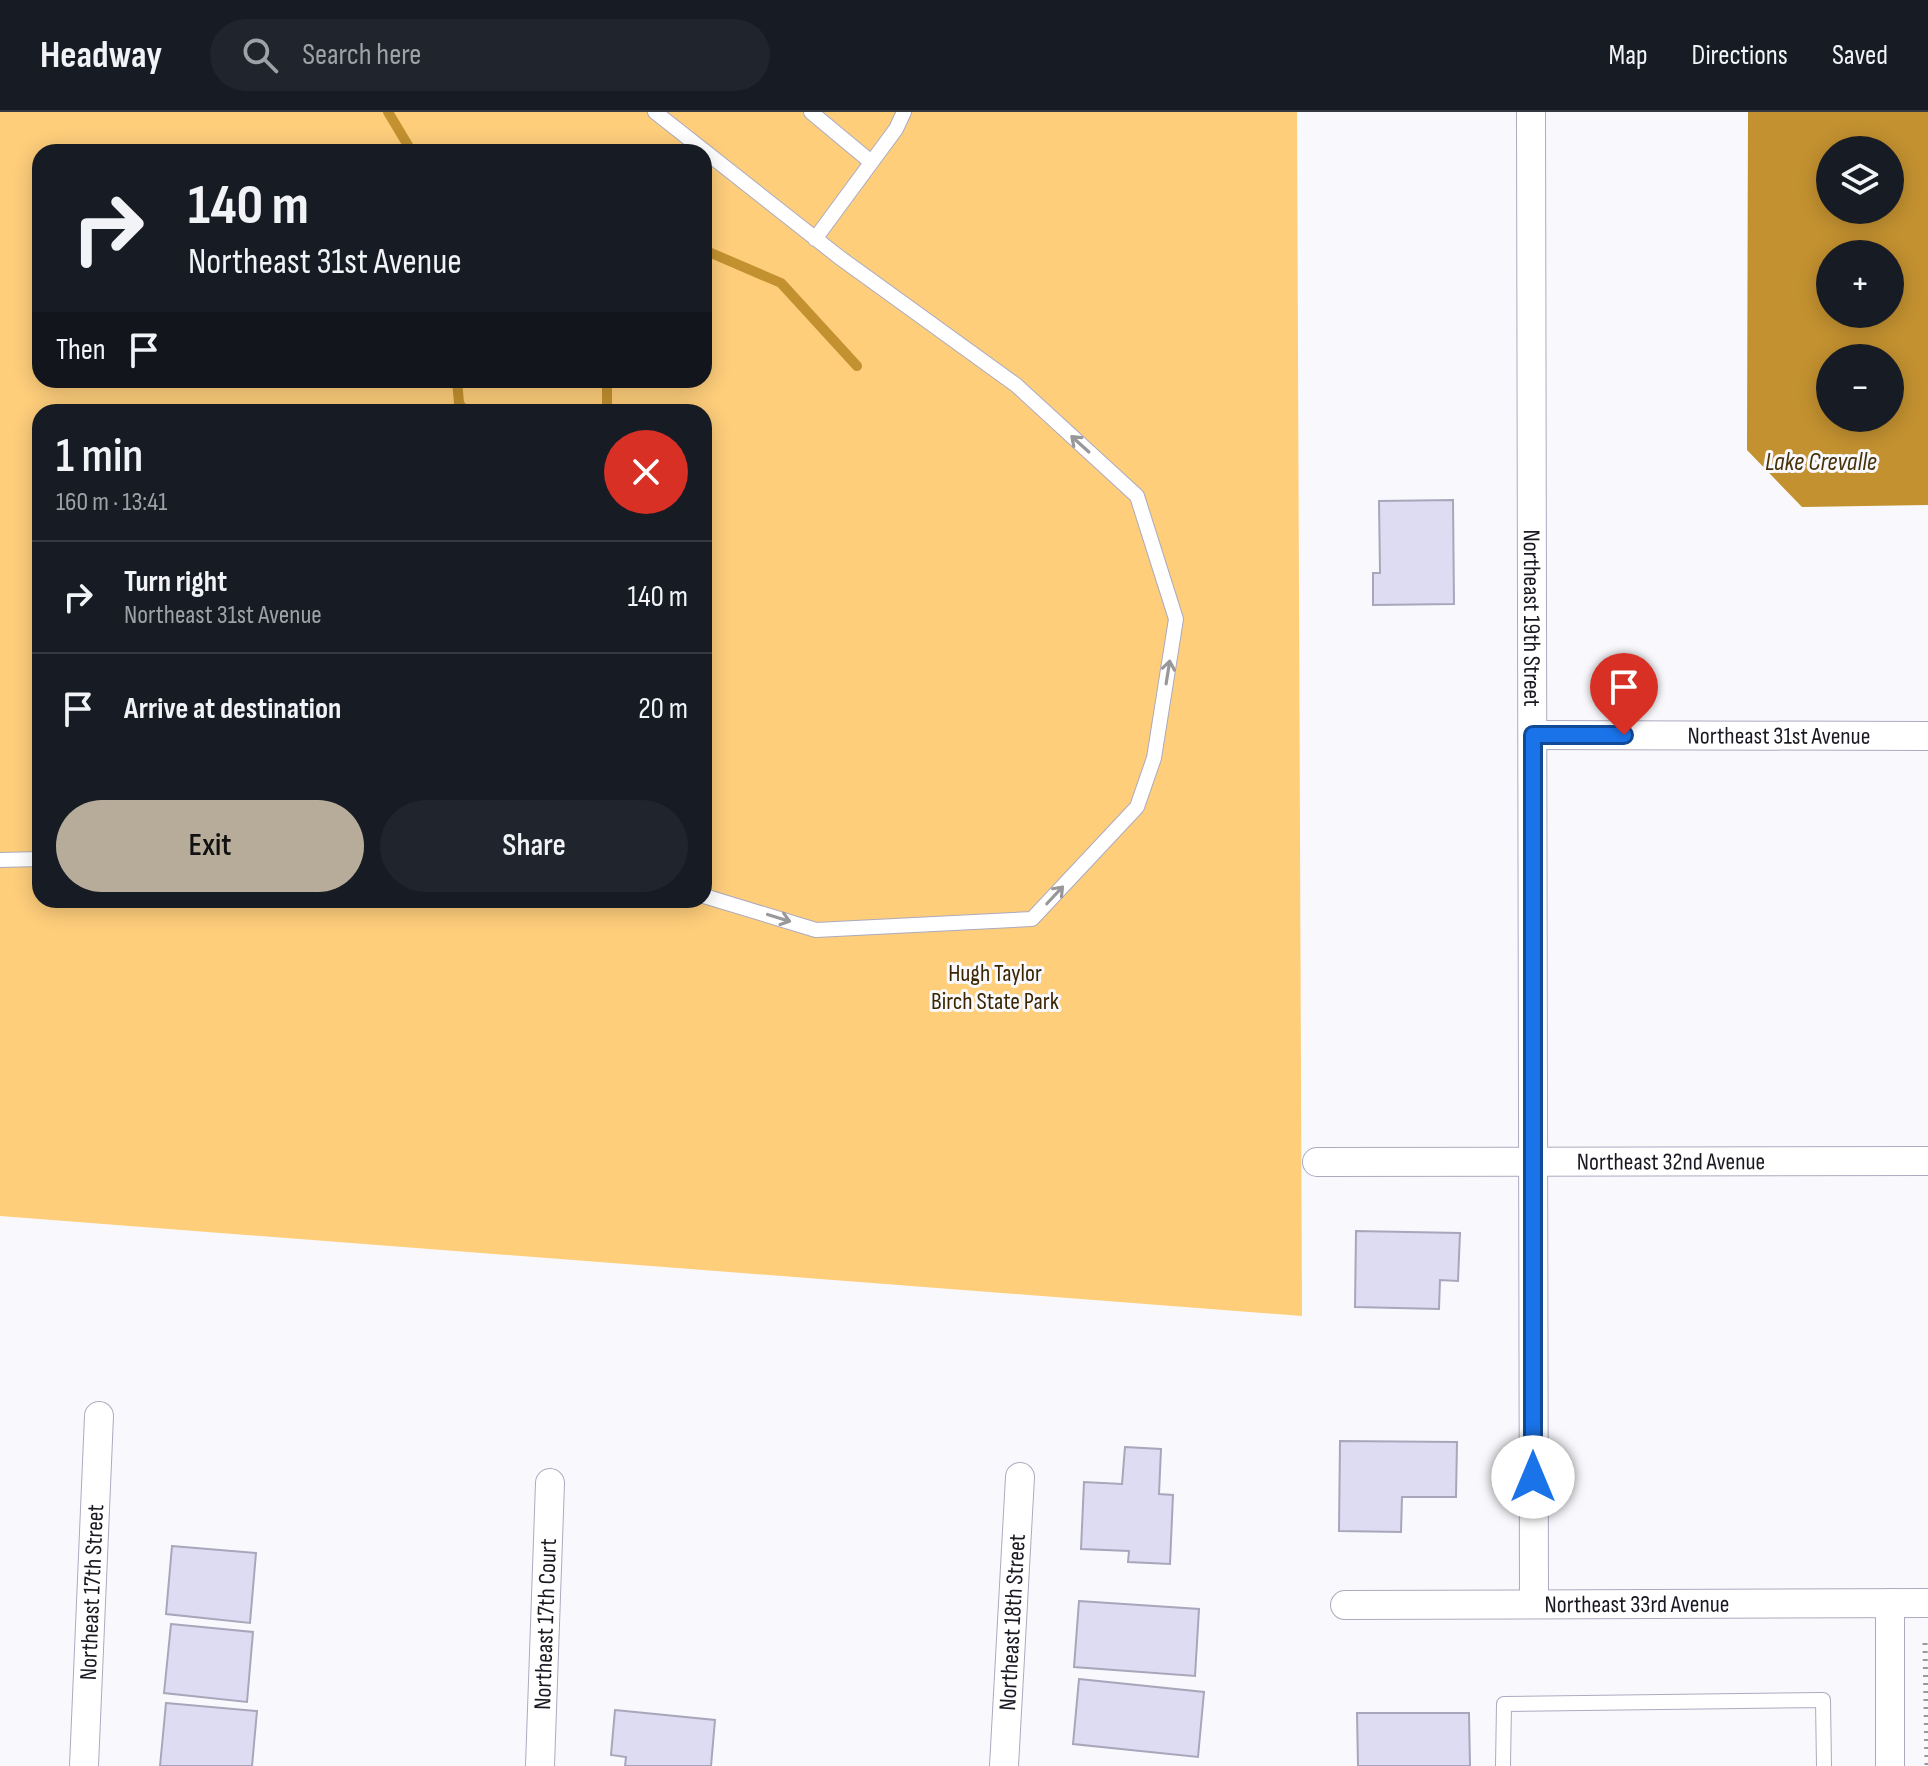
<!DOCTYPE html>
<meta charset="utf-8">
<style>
body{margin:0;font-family:"Sofia Sans Condensed",sans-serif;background:#20242c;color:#f1f3f6;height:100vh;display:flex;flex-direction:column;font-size:30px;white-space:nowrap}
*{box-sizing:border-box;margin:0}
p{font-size:26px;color:#9ea1a6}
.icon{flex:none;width:44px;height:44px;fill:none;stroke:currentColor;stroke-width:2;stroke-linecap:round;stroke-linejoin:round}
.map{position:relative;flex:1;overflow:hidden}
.side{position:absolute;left:32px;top:292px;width:680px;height:504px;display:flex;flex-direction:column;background:#171b24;border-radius:24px;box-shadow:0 4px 20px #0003}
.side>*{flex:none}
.hud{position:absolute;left:32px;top:32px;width:680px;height:244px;border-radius:24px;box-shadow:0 4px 20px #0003;background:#171b24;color:#f1f3f6;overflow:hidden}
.tools{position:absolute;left:1816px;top:24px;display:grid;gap:16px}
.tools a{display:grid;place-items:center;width:88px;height:88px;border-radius:50%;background:#171b24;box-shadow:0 4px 20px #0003;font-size:40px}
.pin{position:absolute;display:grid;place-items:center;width:68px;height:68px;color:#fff;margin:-82px -34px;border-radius:50% 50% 50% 0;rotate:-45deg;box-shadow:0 0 8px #0007}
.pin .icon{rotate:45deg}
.me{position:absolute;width:88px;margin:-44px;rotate:0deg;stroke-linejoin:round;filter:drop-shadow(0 0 6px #0008)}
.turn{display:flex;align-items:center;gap:28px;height:168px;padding:0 24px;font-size:36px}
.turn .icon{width:104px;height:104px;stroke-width:2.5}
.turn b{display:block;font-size:56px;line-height:68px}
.then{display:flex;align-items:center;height:76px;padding:0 24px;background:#0003;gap:16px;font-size:30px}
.round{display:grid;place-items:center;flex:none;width:84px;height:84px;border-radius:42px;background:#20242c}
.overview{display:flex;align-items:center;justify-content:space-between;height:136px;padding:0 24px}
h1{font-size:48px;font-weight:600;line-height:60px}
.button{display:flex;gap:16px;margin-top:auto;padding:16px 24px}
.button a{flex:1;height:92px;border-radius:48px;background:#b7ac99;color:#111;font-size:32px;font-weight:600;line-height:92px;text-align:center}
.button a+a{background:#20242c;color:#f1f3f6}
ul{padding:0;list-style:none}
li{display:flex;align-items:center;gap:24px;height:112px;padding:0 24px;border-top:2px solid #363941}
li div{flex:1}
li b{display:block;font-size:30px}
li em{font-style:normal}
header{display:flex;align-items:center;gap:48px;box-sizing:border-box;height:112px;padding:0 40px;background:#171b24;border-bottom:2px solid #363941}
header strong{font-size:38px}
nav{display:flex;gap:44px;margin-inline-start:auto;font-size:28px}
.search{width:560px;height:72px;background:#20242c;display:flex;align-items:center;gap:20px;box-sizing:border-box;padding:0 28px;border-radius:44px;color:#9ea1a6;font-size:30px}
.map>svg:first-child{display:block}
.green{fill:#fece7b;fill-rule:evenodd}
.water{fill:#c39130;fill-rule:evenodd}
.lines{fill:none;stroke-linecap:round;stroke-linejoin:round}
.stream{stroke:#c39130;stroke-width:10}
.building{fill:#dedcf2;stroke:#a8a6bb;stroke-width:2}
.service-casing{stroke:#acaabf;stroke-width:16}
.minor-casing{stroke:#acaabf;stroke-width:30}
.path{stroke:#98979d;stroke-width:5;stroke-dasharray:2 6;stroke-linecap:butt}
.service{stroke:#fff;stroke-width:14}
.minor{stroke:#fff;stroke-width:28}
.oneway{stroke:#98989b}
.route-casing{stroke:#114b97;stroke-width:20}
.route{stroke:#1a73e8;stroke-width:14}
.labels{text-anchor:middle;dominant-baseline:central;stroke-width:6;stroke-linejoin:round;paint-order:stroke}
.street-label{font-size:24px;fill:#1a1921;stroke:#f9f9fd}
.park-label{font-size:24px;fill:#392500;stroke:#f9f9fd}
.water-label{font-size:26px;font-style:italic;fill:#473209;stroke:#f9f9fd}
</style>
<header>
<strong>Headway</strong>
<div class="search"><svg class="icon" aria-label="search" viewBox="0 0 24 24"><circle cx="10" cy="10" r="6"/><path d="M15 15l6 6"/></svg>Search here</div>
<nav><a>Map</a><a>Directions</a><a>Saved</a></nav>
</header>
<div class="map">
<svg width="1928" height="1654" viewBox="0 0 1928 1654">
<rect width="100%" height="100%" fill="#f9f9fd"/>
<path class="green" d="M 0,0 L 1297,0 L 1302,1204 L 0,1104 ZM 40,40 L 704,40 L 704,268 L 40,268 ZM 40,300 L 704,300 L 704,788 L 40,788 Z"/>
<path class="water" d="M 1748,0 L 1928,0 L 1928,393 L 1802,395 L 1747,338 ZM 1830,38 L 1890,38 L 1890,98 L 1830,98 ZM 1830,142 L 1890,142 L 1890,202 L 1830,202 ZM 1830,246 L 1890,246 L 1890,306 L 1830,306 Z"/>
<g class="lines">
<path class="stream" d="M 388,0 L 412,40
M 704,138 L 781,171 L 857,254
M 457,268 L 459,291 L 465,300
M 607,268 L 607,300"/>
</g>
<path class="building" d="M 1453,388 L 1454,492 L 1373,493 L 1373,461 L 1380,461 L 1379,389 Z
M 1356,1119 L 1460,1121 L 1458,1169 L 1440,1168 L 1439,1197 L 1355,1195 Z
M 1340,1329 L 1457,1330 L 1456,1385 L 1402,1385 L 1401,1420 L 1339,1419 Z
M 1125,1335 L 1161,1337 L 1159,1382 L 1173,1383 L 1170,1452 L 1128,1450 L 1129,1439 L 1081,1437 L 1084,1370 L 1122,1372 Z
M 172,1434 L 256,1441 L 250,1511 L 166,1502 Z
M 1079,1489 L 1199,1497 L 1195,1564 L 1074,1555 Z
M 171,1512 L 253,1520 L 247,1590 L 164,1581 Z
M 1079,1567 L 1204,1580 L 1198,1645 L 1073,1632 Z
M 166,1591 L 257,1599 L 252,1654 L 160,1654 Z
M 615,1598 L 715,1608 L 711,1654 L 625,1654 L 626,1645 L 611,1643 Z
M 1357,1601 L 1469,1601 L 1470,1654 L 1358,1654 Z"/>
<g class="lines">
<defs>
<path id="service" d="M 655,0 L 839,145 L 1016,273 L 1137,384 L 1176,507 L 1154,646 L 1137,695 L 1032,807 L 816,818 L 704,784
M 811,0 L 871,50
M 815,127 L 896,17 L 904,0
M 0,748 L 40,747
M 1503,1654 L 1504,1592 L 1823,1588 L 1824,1654"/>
<g id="minor">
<path id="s1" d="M 1531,0 L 1534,1492"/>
<path id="s2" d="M 1533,623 L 1928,624"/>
<path id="s3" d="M 1317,1050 L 1928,1049"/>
<path d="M 1890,1491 L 1890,1654"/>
<path id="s4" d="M 1345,1493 L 1928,1491"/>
<path id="s5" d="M 84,1654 L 99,1304"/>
<path id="s6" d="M 540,1654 L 550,1371"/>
<path id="s7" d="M 1004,1654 L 1020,1365"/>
</g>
</defs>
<use href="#service" class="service-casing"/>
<use href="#minor" class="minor-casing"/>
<path class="path" d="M 1925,1531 L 1927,1654"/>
<use href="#service" class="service"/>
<use href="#minor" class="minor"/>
</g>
<defs><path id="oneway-shaft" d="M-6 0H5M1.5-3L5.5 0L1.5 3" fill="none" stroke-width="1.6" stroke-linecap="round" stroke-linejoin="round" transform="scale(2)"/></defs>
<g class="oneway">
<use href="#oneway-shaft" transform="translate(1080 332) rotate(-138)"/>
<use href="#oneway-shaft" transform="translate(1168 560) rotate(-81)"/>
<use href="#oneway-shaft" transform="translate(1055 783) rotate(-47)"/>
<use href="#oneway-shaft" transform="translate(779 806) rotate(17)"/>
</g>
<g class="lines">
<defs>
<path id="route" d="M 1533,1365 L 1533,623 L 1624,623"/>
</defs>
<use href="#route" class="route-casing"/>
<use href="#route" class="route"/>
</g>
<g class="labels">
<g class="street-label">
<text stroke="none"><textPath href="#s1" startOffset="506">Northeast 19th Street</textPath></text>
<text stroke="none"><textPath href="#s2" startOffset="246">Northeast 31st Avenue</textPath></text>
<text stroke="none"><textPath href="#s3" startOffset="354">Northeast 32nd Avenue</textPath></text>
<text stroke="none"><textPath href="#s5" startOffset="174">Northeast 17th Street</textPath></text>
<text stroke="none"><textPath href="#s4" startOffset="292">Northeast 33rd Avenue</textPath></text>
<text stroke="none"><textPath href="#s7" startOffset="144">Northeast 18th Street</textPath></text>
<text stroke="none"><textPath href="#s6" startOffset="142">Northeast 17th Court</textPath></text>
</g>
<g class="park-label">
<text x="995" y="861">Hugh Taylor<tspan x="995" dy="28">Birch State Park</tspan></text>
</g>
<g class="water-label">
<text x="1821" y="350">Lake Crevalle</text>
</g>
</g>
</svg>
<div class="tools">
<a><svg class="icon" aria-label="layers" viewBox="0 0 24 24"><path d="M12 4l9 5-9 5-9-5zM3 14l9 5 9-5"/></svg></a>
<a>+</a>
<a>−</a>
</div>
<div class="pin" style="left:1624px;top:623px;background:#d93025"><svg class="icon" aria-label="arrive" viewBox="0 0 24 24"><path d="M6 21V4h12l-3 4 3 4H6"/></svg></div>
<svg class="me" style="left:1533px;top:1365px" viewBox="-20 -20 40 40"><circle r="19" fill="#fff"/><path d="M0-13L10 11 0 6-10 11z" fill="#1a73e8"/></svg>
<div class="hud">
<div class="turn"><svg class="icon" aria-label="right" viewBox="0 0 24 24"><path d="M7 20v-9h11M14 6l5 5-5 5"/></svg><div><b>140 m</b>Northeast 31st Avenue</div></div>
<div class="then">Then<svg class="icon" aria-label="arrive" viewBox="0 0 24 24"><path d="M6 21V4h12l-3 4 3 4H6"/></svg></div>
</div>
<section class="side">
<div class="overview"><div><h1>1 min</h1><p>160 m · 13:41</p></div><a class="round" style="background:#d93025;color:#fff"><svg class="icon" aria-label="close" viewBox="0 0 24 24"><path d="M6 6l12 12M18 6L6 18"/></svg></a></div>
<ul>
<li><svg class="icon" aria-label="right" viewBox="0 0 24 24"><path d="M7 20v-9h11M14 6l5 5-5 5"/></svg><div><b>Turn right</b><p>Northeast 31st Avenue</p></div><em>140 m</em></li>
<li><svg class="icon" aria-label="arrive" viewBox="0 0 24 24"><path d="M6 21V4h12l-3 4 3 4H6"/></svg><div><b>Arrive at destination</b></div><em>20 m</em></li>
</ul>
<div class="button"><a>Exit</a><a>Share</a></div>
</section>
</div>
